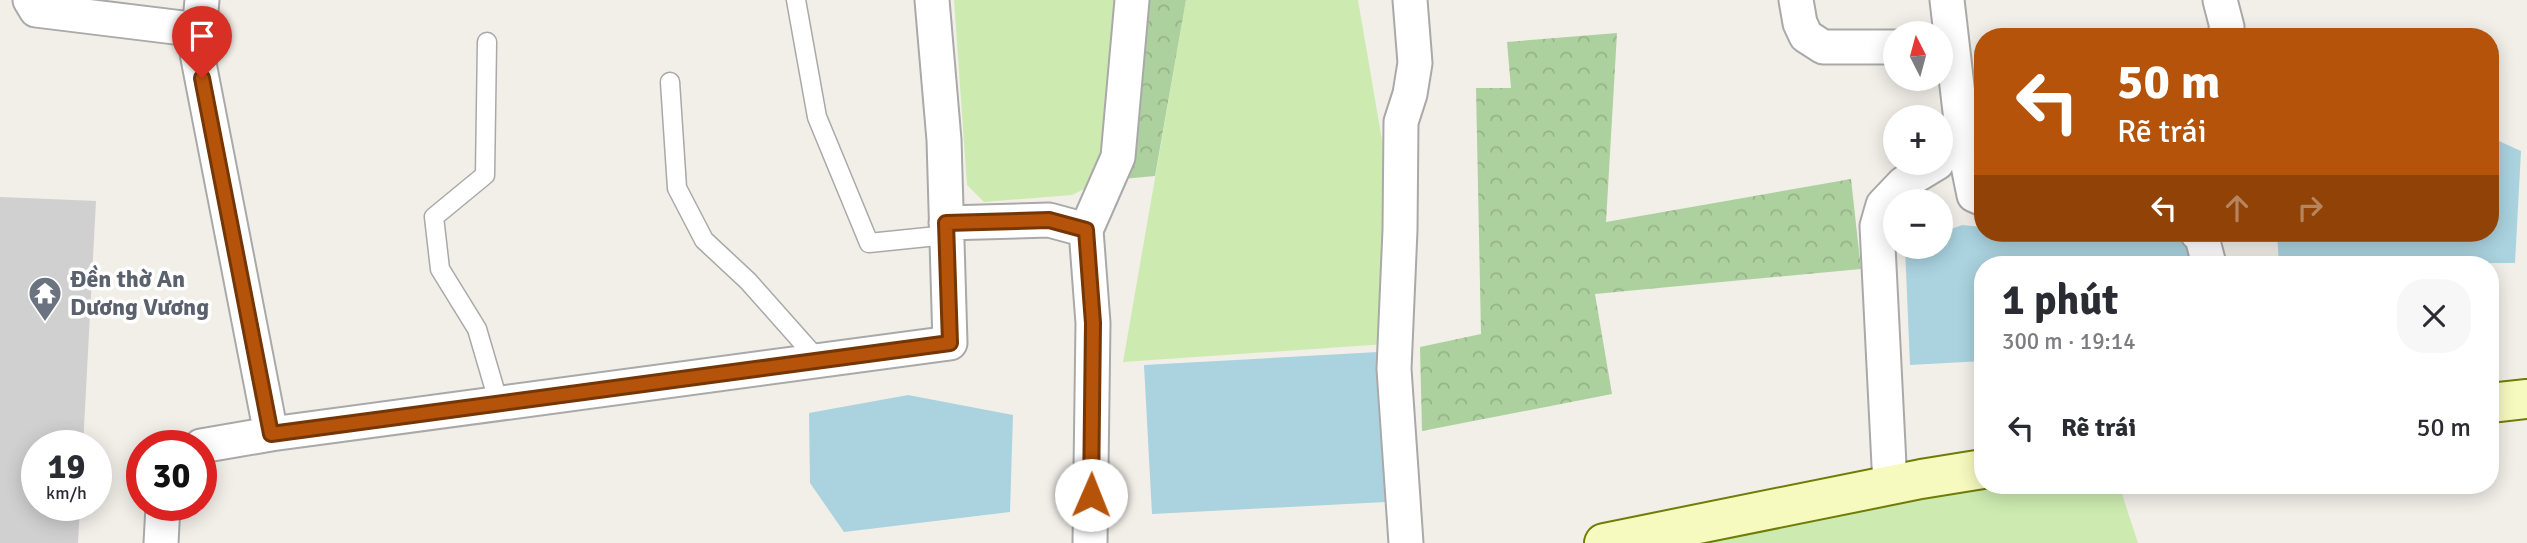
<!DOCTYPE html>
<html lang="vi">
<meta charset="utf-8">
<style>
body{margin:0;font-family:Signika,sans-serif;background:#f7f7f7;color:#2b2b33;height:100vh;display:flex;flex-direction:column;font-size:26px;white-space:nowrap}
*{box-sizing:border-box;margin:0}
p{font-size:23px;color:#7c7c81}
.icon{flex:none;width:38px;height:38px;fill:none;stroke:currentColor;stroke-width:2;stroke-linecap:round;stroke-linejoin:round}
.map{position:relative;flex:1;overflow:hidden}
.drawer{position:absolute;left:1974px;top:256px;width:525px;height:238px;display:flex;flex-direction:column;background:#fff;border-radius:28px;box-shadow:0 4px 18px #0003}
.drawer>*{flex:none}
.guide{position:absolute;left:1974px;top:28px;width:525px;height:214px;border-radius:28px;box-shadow:0 4px 18px #0003;background:#b45309;color:#fff;overflow:hidden}
.needle{width:46px;rotate:354deg}
.controls{position:absolute;left:1883px;top:21px;display:grid;gap:14px}
.controls a{display:grid;place-items:center;width:70px;height:70px;border-radius:50%;background:#fff;box-shadow:0 4px 18px #0003;font-size:35px}
.speed{position:absolute;left:21px;top:430px;display:flex;gap:14px;font-size:35px;font-weight:700;text-align:center}
.speed>*{display:grid;place-content:center;width:91px;height:91px;border-radius:50%;background:#fff;box-shadow:0 4px 18px #0003;line-height:1}
.speed small{font-size:18px;font-weight:400}
.speed .limit{border:10px solid #d22;background:#fff;color:#111}
.pin{position:absolute;display:grid;place-items:center;width:60px;height:60px;color:#fff;margin:-72px -30px;border-radius:50% 50% 50% 0;rotate:-45deg;box-shadow:0 0 7px #0007}
.pin .icon{rotate:45deg}
.me{position:absolute;width:77px;margin:-38px;rotate:1deg;stroke-linejoin:round;filter:drop-shadow(0 0 5px #0008)}
.turn{display:flex;align-items:center;gap:24px;height:147px;padding:0 28px;font-size:32px}
.turn .icon{width:91px;height:91px;stroke-width:2.5}
.turn b{display:block;font-size:49px;line-height:60px}
.lanes{display:flex;align-items:center;height:66px;padding:0 28px;background:#0003;justify-content:center;gap:35px;direction:ltr}
.lanes .off{opacity:.35}
.round{display:grid;place-items:center;flex:none;width:74px;height:74px;border-radius:28px;background:#f7f7f7}
.overview{display:flex;align-items:center;justify-content:space-between;height:119px;padding:0 28px}
h1{font-size:42px;font-weight:700;line-height:52px}
ul{padding:0;list-style:none}
li{display:flex;align-items:center;gap:21px;height:105px;padding:0 28px}
li div{flex:1}
li b{display:block;font-size:26px}
li em{font-style:normal}
.map>svg:first-child{display:block}
.religious{fill:#d0d0d0}
.grass{fill:#cdebb0}
.forest{fill:url(#forest-crowns)}
.water{fill:#aad3df}
.lines{fill:none;stroke-linecap:round;stroke-linejoin:round}
.lane-casing{stroke:#a9a9a9;stroke-width:21}
.street-casing{stroke:#a9a9a9;stroke-width:37}
.secondary-casing{stroke:#707d05;stroke-width:42}
.lane{stroke:#fff;stroke-width:18}
.street{stroke:#fff;stroke-width:33}
.secondary{stroke:#f7fabf;stroke-width:38}
.route-casing{stroke:#753606;stroke-width:18}
.route{stroke:#b45309;stroke-width:12}
.labels{text-anchor:middle;dominant-baseline:central;stroke-width:7;stroke-linejoin:round;paint-order:stroke}
.worship-label{font-size:24px;font-weight:bold;fill:#5b616d;stroke:#fff;text-anchor:start}
</style>
<div class="map">
<svg width="2527" height="543" viewBox="0 0 2527 543">
<defs>
<pattern id="forest-crowns" width="20" height="18" patternUnits="userSpaceOnUse" patternTransform="scale(1.75)"><rect width="20" height="18" fill="#add19e"/><path d="M2 6a3 3 0 1 1 6 0M12 15a3 3 0 1 1 6 0" fill="none" stroke="#95b388"/></pattern>
</defs>
<rect width="100%" height="100%" fill="#f2efe9"/>
<path class="religious" d="M 0,197 L 96,201 L 83,446 L 37,446 L 37,506 L 80,506 L 78,543 L 0,543 Z"/>
<path class="grass" d="M 954,0 L 1114,0 L 1115,148 L 1100,181 L 1072,195 L 984,202 L 967,185 Z
M 1186,0 L 1358,0 L 1382,140 L 1387,344 L 1123,362 Z
M 1983,485 L 2119,485 L 2138,543 L 1606,543 Z"/>
<path class="forest" d="M 1115,0 L 1186,0 L 1155,176 L 1101,181 Z
M 1617,33 L 1606,222 L 1851,179 L 1861,269 L 1595,294 L 1612,394 L 1422,431 L 1420,347 L 1481,334 L 1476,88 L 1511,88 L 1507,42 Z"/>
<path class="water" d="M 2490,137 L 2521,151 L 2515,263 L 2279,264 L 2277,233 L 2490,233 Z
M 1962,225 L 1983,227 L 1983,233 L 2089,233 L 2178,238 L 2198,256 L 2199,264 L 1983,264 L 1983,361 L 1910,365 L 1905,247 L 1941,247 L 1941,233 Z
M 1378,352 L 1386,502 L 1152,514 L 1144,365 Z
M 908,395 L 1013,415 L 1010,512 L 844,532 L 810,483 L 809,413 Z"/>
<g class="lines">
<defs>
<path id="lane" d="M 796,0 L 817,117 L 869,243 L 947,235
M 487,42 L 485,175 L 434,217 L 440,269 L 477,329 L 499,404
M 670,82 L 677,188 L 704,240 L 748,281 L 819,361"/>
<path id="street" d="M 30,0 L 36,10 L 199,30
M 202,0 L 197,53 L 271,434
M 1796,0 L 1800,23 L 1806,36 L 1823,47 L 1895,47
M 1947,0 L 1964,146 L 1974,195 L 1983,199
M 2220,0 L 2227,27 L 2224,37
M 946,223 L 1049,220 L 1086,230
M 2197,233 L 2201,234 L 2209,264
M 201,446 L 271,434 L 950,343 L 944,140 L 932,0
M 1890,485 L 1877,226 L 1883,205 L 1904,183 L 1937,163
M 161,543 L 163,506
M 1090,543 L 1093,323 L 1086,230 L 1118,157 L 1132,0
M 1406,543 L 1394,369 L 1400,230 L 1401,122 L 1410,94 L 1415,63 L 1410,0"/>
<path id="secondary" d="M 2490,403 L 2527,399
M 1604,543 L 1921,479 L 1983,469"/>
</defs>
<use href="#lane" class="lane-casing"/>
<use href="#street" class="street-casing"/>
<use href="#secondary" class="secondary-casing"/>
<use href="#lane" class="lane"/>
<use href="#street" class="street"/>
<use href="#secondary" class="secondary"/>
</g>
<g class="lines">
<defs>
<path id="route" d="M 202,78 L 271,434 L 950,343 L 946,223 L 1049,220 L 1086,230 L 1093,323 L 1091,495"/>
</defs>
<use href="#route" class="route-casing"/>
<use href="#route" class="route"/>
</g>
<defs>
<symbol id="temple-pin" viewBox="-11 -11 22 30"><path d="M0 17L-7.5 6A9.5 9.5 0 1 1 7.5 6Z" fill="#6b7280" stroke="#fff"/><path d="M0-6L5-2H3V0L6.5 2.5H4V6H1.5V3h-3V6H-4V2.5H-6.5L-3 0V-2H-5Z" fill="#fff"/></symbol>
</defs>
<g fill-rule="evenodd">
<use href="#temple-pin" x="26" y="274" width="38" height="52"/>
</g>
<g class="labels">
<g class="worship-label">
<text x="70" y="279">Đền thờ An<tspan x="70" dy="28">Dương Vương</tspan></text>
</g>
</g>
</svg>
<div class="controls">
<a><svg class="needle" viewBox="-14 -14 28 28"><path d="M0-13l5 13h-10z" fill="#e53935"/><path d="M0 13l5-13h-10z" fill="#7c7c81"/></svg></a>
<a>+</a>
<a>−</a>
</div>
<div class="speed"><div>19<small>km/h</small></div><div class="limit">30</div></div>
<div class="pin" style="left:202px;top:78px;background:#d93025"><svg class="icon" aria-label="arrive" viewBox="0 0 24 24"><path d="M6 21V4h12l-3 4 3 4H6"/></svg></div>
<svg class="me" style="left:1091px;top:495px" viewBox="-20 -20 40 40"><circle r="19" fill="#fff"/><path d="M0-13L10 11 0 6-10 11z" fill="#b45309"/></svg>
<div class="guide">
<div class="turn"><svg class="icon" aria-label="left" viewBox="0 0 24 24"><path d="M17 20v-9H6M10 6l-5 5 5 5"/></svg><div><b>50 m</b>Rẽ trái</div></div>
<div class="lanes"><svg class="icon" aria-label="left" viewBox="0 0 24 24"><path d="M17 20v-9H6M10 6l-5 5 5 5"/></svg><svg class="icon off" aria-label="ahead" viewBox="0 0 24 24"><path d="M12 20V5M6 11l6-6 6 6"/></svg><svg class="icon off" aria-label="right" viewBox="0 0 24 24"><path d="M7 20v-9h11M14 6l5 5-5 5"/></svg></div>
</div>
<section class="drawer">
<div class="overview"><div><h1>1 phút</h1><p>300 m · 19:14</p></div><a class="round"><svg class="icon" aria-label="close" viewBox="0 0 24 24"><path d="M6 6l12 12M18 6L6 18"/></svg></a></div>
<ul>
<li><svg class="icon" aria-label="left" viewBox="0 0 24 24"><path d="M17 20v-9H6M10 6l-5 5 5 5"/></svg><div><b>Rẽ trái</b></div><em>50 m</em></li>
</ul>
</section>
</div>
